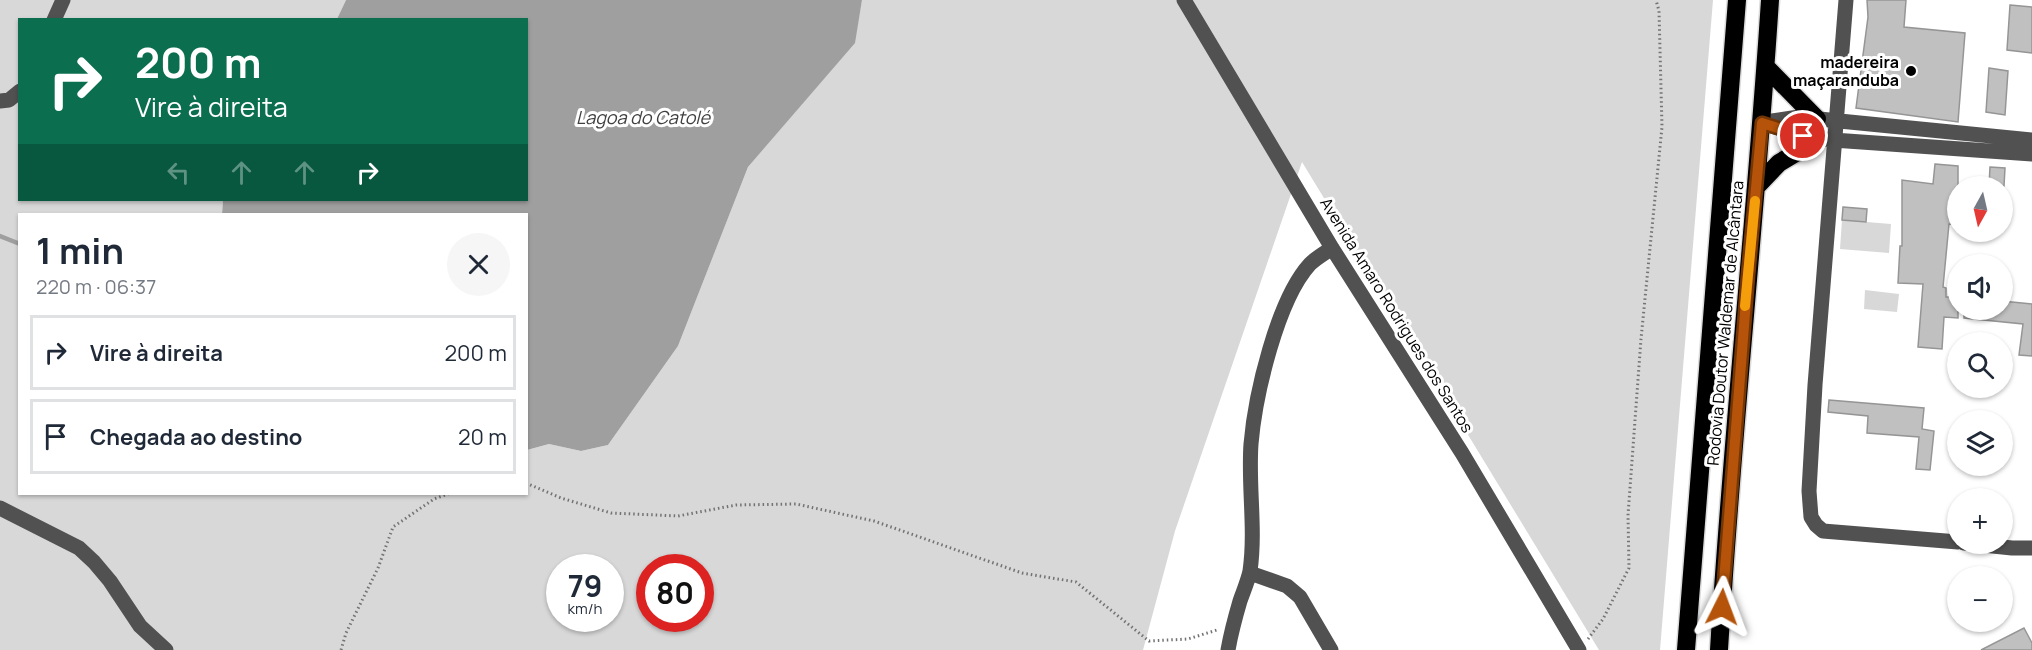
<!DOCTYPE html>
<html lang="pt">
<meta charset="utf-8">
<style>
body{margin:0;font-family:Manrope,sans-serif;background:#f6f6f7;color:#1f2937;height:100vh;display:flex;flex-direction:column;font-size:22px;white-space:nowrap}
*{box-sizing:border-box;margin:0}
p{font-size:20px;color:#747a83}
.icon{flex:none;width:33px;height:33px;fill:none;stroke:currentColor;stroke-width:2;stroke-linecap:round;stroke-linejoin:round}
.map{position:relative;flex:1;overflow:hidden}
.side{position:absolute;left:18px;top:213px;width:510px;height:282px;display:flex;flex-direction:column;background:#fff;border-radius:0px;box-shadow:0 2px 4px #0004}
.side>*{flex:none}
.guide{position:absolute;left:18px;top:18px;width:510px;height:183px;border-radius:0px;box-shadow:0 2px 4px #0004;background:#0b6e4f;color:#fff;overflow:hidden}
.needle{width:39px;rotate:188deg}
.controls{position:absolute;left:1947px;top:176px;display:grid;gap:12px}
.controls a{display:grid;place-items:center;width:66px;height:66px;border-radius:50%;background:#fff;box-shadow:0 2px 4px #0004;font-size:30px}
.speed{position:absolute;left:546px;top:554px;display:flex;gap:12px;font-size:30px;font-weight:700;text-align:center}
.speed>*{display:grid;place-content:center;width:78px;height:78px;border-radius:50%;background:#fff;box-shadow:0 2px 4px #0004;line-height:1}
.speed small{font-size:15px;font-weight:400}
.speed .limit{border:9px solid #d22;background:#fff;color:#111}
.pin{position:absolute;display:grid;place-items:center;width:51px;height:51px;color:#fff;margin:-26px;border:3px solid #fff;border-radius:50%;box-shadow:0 2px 6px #0007}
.me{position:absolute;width:66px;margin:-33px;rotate:3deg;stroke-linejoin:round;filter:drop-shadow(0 0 4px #0008)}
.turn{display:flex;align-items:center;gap:21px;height:126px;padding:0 18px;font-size:27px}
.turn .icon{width:78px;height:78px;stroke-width:2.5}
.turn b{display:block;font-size:42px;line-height:51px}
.lanes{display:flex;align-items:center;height:57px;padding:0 18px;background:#0003;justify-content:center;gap:30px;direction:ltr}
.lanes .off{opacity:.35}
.round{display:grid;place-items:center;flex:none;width:63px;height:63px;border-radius:32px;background:#f6f6f7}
.overview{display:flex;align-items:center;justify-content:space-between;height:102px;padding:0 18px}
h1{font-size:36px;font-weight:700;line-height:45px}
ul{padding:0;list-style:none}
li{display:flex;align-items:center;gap:18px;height:75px;margin:0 12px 9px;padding:0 6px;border:3px solid #e0e1e3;border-radius:0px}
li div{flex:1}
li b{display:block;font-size:22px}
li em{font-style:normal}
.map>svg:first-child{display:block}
.green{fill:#d8d8d8;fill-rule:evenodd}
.water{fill:#9f9f9f}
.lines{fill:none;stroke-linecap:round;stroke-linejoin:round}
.stream{stroke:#9f9f9f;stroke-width:4.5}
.building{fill:#c0c0c0;stroke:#959595;stroke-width:1.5}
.highway-casing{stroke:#dbdbdb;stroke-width:21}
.path{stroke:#737373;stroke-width:3;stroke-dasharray:1.5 3;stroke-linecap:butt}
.minor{stroke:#515151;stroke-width:15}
.highway{stroke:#000;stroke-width:18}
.route-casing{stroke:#753606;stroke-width:15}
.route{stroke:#b45309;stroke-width:10}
.slow{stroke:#f59e0b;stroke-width:10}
.poi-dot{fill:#000;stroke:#fff;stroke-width:2}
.labels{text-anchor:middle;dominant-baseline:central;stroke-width:6;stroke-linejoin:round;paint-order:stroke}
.poi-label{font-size:16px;font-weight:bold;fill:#000;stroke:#fff;text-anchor:end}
.street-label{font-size:16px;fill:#000;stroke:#fff}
.water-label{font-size:18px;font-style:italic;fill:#404040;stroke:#fff}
</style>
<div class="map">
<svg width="2032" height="650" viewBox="0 0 2032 650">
<rect width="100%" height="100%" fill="#fff"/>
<path class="green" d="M 0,0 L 346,0 L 337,19 L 20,20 L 20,200 L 223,200 L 222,214 L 20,214 L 20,494 L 526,494 L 527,450 L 549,444 L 581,451 L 608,445 L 678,346 L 748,167 L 854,43 L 862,0 L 1713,0 L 1660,650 L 1599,650 L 1302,162 L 1175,531 L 1143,650 L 0,650 ZM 560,567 L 610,567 L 610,618 L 560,618 ZM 650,567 L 700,567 L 700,618 L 650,618 Z
M 1842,220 L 1891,224 L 1889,253 L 1840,249 Z
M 1865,290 L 1899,294 L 1897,312 L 1864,309 Z"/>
<path class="water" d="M 346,0 L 862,0 L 855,43 L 748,167 L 678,346 L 608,445 L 581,451 L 549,444 L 527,450 L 526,214 L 222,214 L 223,200 L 526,200 L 526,20 L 337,19 Z"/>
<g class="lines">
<path class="stream" d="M 0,236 L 20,244"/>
</g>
<path class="building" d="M 1867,0 L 1906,0 L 1904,27 L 1965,33 L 1958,122 L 1856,108 L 1868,17 Z
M 2010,5 L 2032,7 L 2032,53 L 2007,50 Z
M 1989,68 L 2008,71 L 2005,115 L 1986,112 Z
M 1935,164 L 1958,166 L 1958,225 L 1949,224 L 1943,287 L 1946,288 L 1946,297 L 1958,297 L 1958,318 L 1944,317 L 1942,349 L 1918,347 L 1923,284 L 1898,283 L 1900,246 L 1902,246 L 1902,180 L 1933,184 Z
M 1990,167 L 2005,168 L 2004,186 L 1989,186 Z
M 1843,207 L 1867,209 L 1866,222 L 1842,220 Z
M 2002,301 L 2032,304 L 2032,356 L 2019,355 L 2023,324 L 1964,318 L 1964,309 L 2002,309 Z
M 1829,400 L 1924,408 L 1922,429 L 1934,431 L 1930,470 L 1916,469 L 1919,437 L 1867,433 L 1868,416 L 1828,412 Z
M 2024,628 L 2032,643 L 2032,650 L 1981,650 Z"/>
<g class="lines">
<defs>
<path id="highway" d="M 1766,67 L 1817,119
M 1757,186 L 1779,163 L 1819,139
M 1686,650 L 1737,0
M 1719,650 C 1732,433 1756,217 1770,0"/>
</defs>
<use href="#highway" class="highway-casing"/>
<path class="path" d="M 526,483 L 561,498 L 611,513 L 678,516 L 736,505 L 796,504 L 874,521 L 1022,573 L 1076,582 L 1149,641 L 1188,639 L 1217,630
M 1588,639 L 1603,619 L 1629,568 L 1628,515 L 1641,339 L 1662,127 L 1659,11 L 1656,0
M 341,650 L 346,633 L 378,568 L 393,527 L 434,499 L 448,494"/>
<path class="minor" d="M 1184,0 L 1332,248 L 1462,453 L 1579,650
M 1846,0 L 1815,385 L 1809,491 L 1811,517 L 1816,525 L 1823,531 L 1958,542
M 54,20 L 63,0
M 0,101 L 9,100 L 20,91
M 1765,122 L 1799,117 L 2032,140
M 1762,123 L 1803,136 L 1833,140 L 2032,154
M 0,508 L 79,548 L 94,562 L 110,581 L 140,626 L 166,650
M 1964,543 L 2012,548 L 2032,548
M 1250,573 L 1287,586 L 1300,597 L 1331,650
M 1228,650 C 1231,633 1235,618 1240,601 C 1243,592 1248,581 1250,571 C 1256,529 1248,486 1251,444 C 1255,396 1277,300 1310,264 C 1316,258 1325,253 1332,248"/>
<use href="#highway" class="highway"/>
</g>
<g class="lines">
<defs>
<path id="route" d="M 1722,607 L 1748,275 L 1762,123 L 1803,136"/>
</defs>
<use href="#route" class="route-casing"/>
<use href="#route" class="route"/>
<path class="slow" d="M 1745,306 L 1755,201"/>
</g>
<circle class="poi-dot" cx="1911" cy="71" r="6"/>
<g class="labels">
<g class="poi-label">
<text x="1899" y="62">madereira<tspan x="1899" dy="18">maçaranduba</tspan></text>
</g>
<g class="street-label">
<text transform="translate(1397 315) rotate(58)">Avenida Amaro Rodrigues dos Santos</text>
<text transform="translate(1725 323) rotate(-85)">Rodovia Doutor Waldemar de Alcântara</text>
</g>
<g class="water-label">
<text x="643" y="117">Lagoa do Catolé</text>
</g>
</g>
</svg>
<div class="controls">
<a><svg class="needle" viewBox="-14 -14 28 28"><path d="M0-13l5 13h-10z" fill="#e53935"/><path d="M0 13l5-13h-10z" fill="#747a83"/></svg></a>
<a><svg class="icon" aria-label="sound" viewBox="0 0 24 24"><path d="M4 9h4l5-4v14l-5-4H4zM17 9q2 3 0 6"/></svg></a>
<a><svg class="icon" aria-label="search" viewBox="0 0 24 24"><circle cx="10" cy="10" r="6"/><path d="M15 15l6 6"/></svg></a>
<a><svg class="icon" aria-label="layers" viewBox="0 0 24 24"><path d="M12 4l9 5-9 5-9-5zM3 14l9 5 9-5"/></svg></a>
<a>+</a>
<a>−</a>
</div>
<div class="speed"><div>79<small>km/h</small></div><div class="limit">80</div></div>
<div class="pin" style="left:1803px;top:136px;background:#d93025"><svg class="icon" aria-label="arrive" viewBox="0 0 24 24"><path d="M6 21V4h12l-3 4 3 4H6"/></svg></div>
<svg class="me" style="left:1722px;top:607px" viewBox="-20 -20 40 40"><path d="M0-17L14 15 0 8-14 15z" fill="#b45309" stroke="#fff" stroke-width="4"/></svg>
<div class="guide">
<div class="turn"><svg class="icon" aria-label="right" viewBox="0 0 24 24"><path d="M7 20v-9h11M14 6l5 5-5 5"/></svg><div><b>200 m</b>Vire à direita</div></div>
<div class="lanes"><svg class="icon off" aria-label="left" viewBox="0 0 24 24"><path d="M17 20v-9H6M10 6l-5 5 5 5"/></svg><svg class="icon off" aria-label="ahead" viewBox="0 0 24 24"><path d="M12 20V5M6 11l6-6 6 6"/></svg><svg class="icon off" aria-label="ahead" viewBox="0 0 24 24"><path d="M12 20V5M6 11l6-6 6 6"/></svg><svg class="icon" aria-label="right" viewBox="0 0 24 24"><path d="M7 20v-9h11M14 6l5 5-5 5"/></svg></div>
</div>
<section class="side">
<div class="overview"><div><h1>1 min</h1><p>220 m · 06:37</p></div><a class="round"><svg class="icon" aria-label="close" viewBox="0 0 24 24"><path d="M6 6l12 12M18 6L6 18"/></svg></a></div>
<ul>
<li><svg class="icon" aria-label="right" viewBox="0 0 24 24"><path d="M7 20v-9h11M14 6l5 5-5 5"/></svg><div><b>Vire à direita</b></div><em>200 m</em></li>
<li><svg class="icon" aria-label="arrive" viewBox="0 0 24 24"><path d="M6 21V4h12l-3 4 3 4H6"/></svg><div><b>Chegada ao destino</b></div><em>20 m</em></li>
</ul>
</section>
</div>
